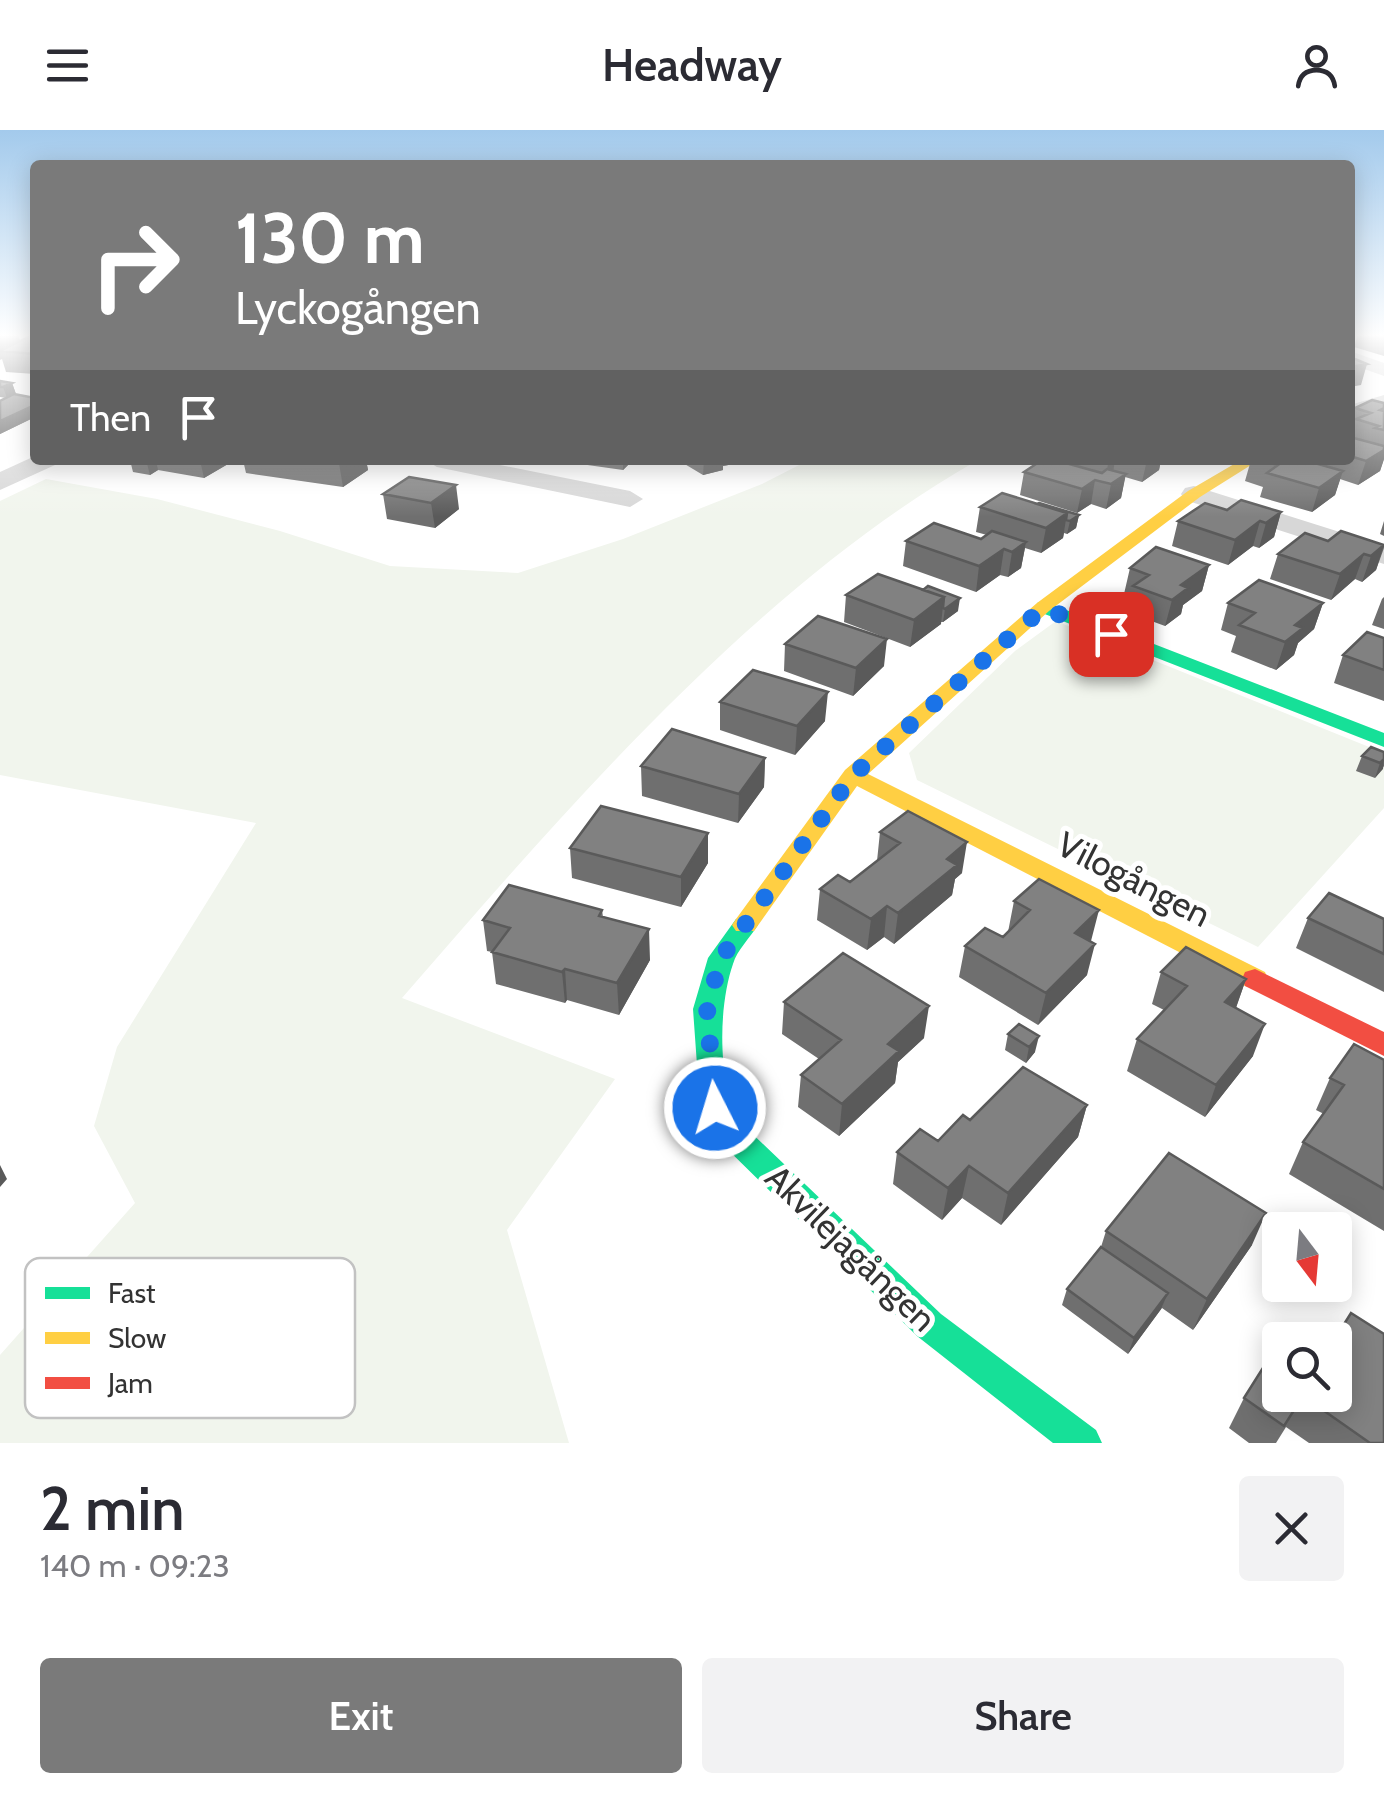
<!DOCTYPE html>
<meta charset="utf-8">
<style>
body{margin:0;font-family:Cabin,sans-serif;background:#f2f2f3;color:#2b2b33;height:100vh;display:flex;flex-direction:column;font-size:38px;white-space:nowrap}
*{box-sizing:border-box;margin:0}
p{font-size:32px;color:#7c7c81}
.icon{flex:none;width:55px;height:55px;fill:none;stroke:currentColor;stroke-width:2;stroke-linecap:round;stroke-linejoin:round}
.map{position:relative;height:1313px;overflow:hidden}
.sheet{display:flex;flex-direction:column;background:#fff;flex:1}
.sheet>*{flex:none}
.guide{position:absolute;left:30px;top:30px;width:1325px;height:305px;border-radius:10px;box-shadow:0 5px 25px #0003;background:#7a7a7a;color:#fff;overflow:hidden}
.needle{width:65px;rotate:164deg}
.tools{position:absolute;left:1262px;top:1082px;display:grid;gap:20px}
.tools a{display:grid;place-items:center;width:90px;height:90px;border-radius:10px;background:#fff;box-shadow:0 5px 25px #0003;font-size:50px}
.pin{position:absolute;display:grid;place-items:center;width:85px;height:85px;color:#fff;margin:-42px;border-radius:20px;box-shadow:0 5px 15px #0006}
.me{position:absolute;width:110px;margin:-55px;rotate:355deg;stroke-linejoin:round;filter:drop-shadow(0 0 8px #0008)}
.turn{display:flex;align-items:center;gap:35px;height:210px;padding:0 40px;font-size:45px}
.turn .icon{width:130px;height:130px;stroke-width:2.5}
.turn b{display:block;font-size:70px;line-height:85px}
.then{display:flex;align-items:center;height:95px;padding:0 40px;background:#0003;gap:20px;font-size:38px}
.round{display:grid;place-items:center;flex:none;width:105px;height:105px;border-radius:10px;background:#f2f2f3}
.headline{display:flex;align-items:center;justify-content:space-between;height:170px;padding:0 40px}
h1{font-size:60px;font-weight:600;line-height:75px}
.button{display:flex;gap:20px;margin-top:auto;padding:20px 40px}
.button a{flex:1;height:115px;border-radius:10px;background:#7a7a7a;color:#fff;font-size:40px;font-weight:600;line-height:115px;text-align:center}
.button a+a{background:#f2f2f3;color:#2b2b33}
header{display:flex;justify-content:space-between;align-items:center;height:130px;padding:0 40px;background:#fff;font-size:45px;font-weight:600}
.map>svg:first-child{display:block}
.green{fill:#f1f5ed}
.lines{fill:none;stroke-linecap:round;stroke-linejoin:round}
.street{fill:#d7d7d7;fill-rule:evenodd}
.fast{fill:#16e098;fill-rule:evenodd}
.slow{fill:#ffcf43;fill-rule:evenodd}
.jam{fill:#f24e42;fill-rule:evenodd}
.wall{fill:#6f6f6f}
.shaded-wall{fill:#5a5a5a}
.building{fill:#818181;stroke:#5a5a5a;stroke-width:2.5}
.route{stroke:#1a73e8;stroke-width:18;stroke-dasharray:0 32.4}
.labels{text-anchor:middle;dominant-baseline:central;stroke-width:10;stroke-linejoin:round;paint-order:stroke}
.street-label{font-size:35px;fill:#333;stroke:#fff}
.key{fill:#fff;stroke:#c2c2c2;stroke-width:2.5}
.key-label{font-size:28px;fill:#333}
</style>
<header><svg class="icon" aria-label="menu" viewBox="0 0 24 24"><path d="M4 6h16M4 12h16M4 18h16"/></svg>Headway<svg class="icon" aria-label="person" viewBox="0 0 24 24"><circle cx="12" cy="8" r="4"/><path d="M4 21q1-7 8-7t8 7"/></svg></header>
<div class="map">
<svg width="1384" height="1313" viewBox="0 0 1384 1313">
<rect width="100%" height="100%" fill="#fff"/>
<path class="green" d="M 809,330 L 978,330 C 758,455 567,678 402,868 L 615,949 L 507,1100 L 569,1313 L 0,1313 L 0,1225 L 135,1073 L 94,996 L 117,917 L 256,693 L 0,645 L 0,371 L 46,349 L 157,369 L 280,401 L 390,436 L 518,443 L 623,409 L 762,354 Z
M 1056,491 L 1384,623 L 1384,678 L 1258,817 L 917,650 L 909,623 L 1015,521 Z"/>
<g class="lines">
<path class="street" d="M 1350,221 L 1384,233 L 1384,246 L 1350,234 Z
M 1384,265 L 1384,279 L 1350,289 L 1350,275 Z
M 35,326 L 35,330 L 58,330 L 55,335 L 0,360 L 0,342 Z
M 425,330 L 475,330 L 630,361 L 643,369 L 630,377 L 437,337 Z
M 1194,356 L 1384,416 L 1384,434 L 1185,370 L 1181,364 L 1185,358 Z"/>
<path class="fast" d="M 1043,471 L 1384,603 L 1384,617 L 1037,481 L 1037,473 Z
M 745,786 L 754,789 L 758,795 C 750,808 737,820 733,834 C 718,877 717,955 741,993 L 941,1184 L 1096,1300 L 1102,1313 L 1053,1313 L 917,1206 L 719,1011 L 700,977 L 693,879 L 708,828 L 736,789 Z"/>
<path class="slow" d="M 1241,330 L 1259,330 L 1200,367 L 1049,481 L 868,644 L 1265,842 L 1268,849 L 1265,856 L 1255,859 L 1245,856 L 857,656 L 754,801 L 736,801 L 732,795 L 736,789 L 845,640 L 1037,473 L 1188,361 Z"/>
<path class="jam" d="M 1255,839 L 1384,902 L 1384,926 L 1245,856 L 1242,849 L 1245,842 Z"/>
</g>
<path class="wall" d="M 0,204 L 20,211 L 35,206 L 35,244 L 6,242 L 2,229 L 0,230 Z
M 1358,204 L 1384,204 L 1384,226 L 1354,217 Z
M 0,251 L 12,253 L 16,264 L 15,264 L 35,268 L 35,287 L 0,304 L 0,271 L 6,268 L 0,267 Z
M 1384,273 L 1384,329 L 1380,341 L 1358,355 L 1340,349 L 1335,365 L 1312,382 L 1260,367 L 1263,357 L 1245,351 L 1251,330 L 1350,330 L 1350,307 L 1352,301 L 1350,301 L 1350,292 L 1355,278 Z
M 130,330 L 227,330 L 228,334 L 204,348 L 158,340 L 150,345 L 133,342 Z
M 243,330 L 366,330 L 368,340 L 343,357 L 246,343 Z
M 552,330 L 633,330 L 623,340 Z
M 678,330 L 755,330 L 723,336 L 723,340 L 703,345 Z
M 1069,330 L 1161,330 L 1159,340 L 1142,352 L 1125,347 L 1121,368 L 1106,379 L 1091,374 L 1077,383 L 1020,365 L 1024,342 L 1069,334 Z
M 383,364 L 459,379 L 435,398 L 387,389 Z
M 980,377 L 1079,385 L 1076,398 L 1067,404 L 1064,403 L 1063,408 L 1041,423 L 1025,418 L 1021,438 L 1008,447 L 1000,445 L 976,462 L 903,436 L 906,411 L 981,409 L 987,405 L 976,402 Z
M 1281,382 L 1274,407 L 1259,418 L 1253,416 L 1228,435 L 1172,416 L 1178,391 Z
M 1384,391 L 1384,406 L 1380,404 Z
M 1328,411 L 1384,414 L 1384,418 L 1376,440 L 1362,452 L 1355,449 L 1331,470 L 1270,449 L 1278,424 Z
M 1209,435 L 1202,461 L 1183,475 L 1181,484 L 1165,496 L 1127,482 L 1131,466 L 1124,464 L 1130,438 Z
M 878,444 L 958,481 L 943,492 L 941,492 L 941,494 L 910,517 L 844,492 L 846,465 Z
M 1384,467 L 1384,499 L 1372,495 L 1382,469 Z
M 1228,473 L 1323,473 L 1314,499 L 1298,513 L 1294,525 L 1276,540 L 1231,522 L 1236,506 L 1221,500 Z
M 1384,508 L 1384,571 L 1334,553 L 1343,525 Z
M 785,514 L 884,536 L 853,566 L 784,541 Z
M 720,572 L 825,591 L 795,625 L 720,600 Z
M 1384,622 L 1384,636 L 1375,648 L 1356,641 L 1362,626 Z
M 765,628 L 764,657 L 738,693 L 642,666 L 641,636 Z
M 880,702 L 962,743 L 955,749 L 952,765 L 894,814 L 884,807 L 867,820 L 817,790 L 820,759 L 850,752 L 877,731 Z
M 570,718 L 708,733 L 681,777 L 572,748 Z
M 1014,771 L 1090,812 L 1087,845 L 1038,895 L 959,847 L 965,816 L 1003,807 L 1008,802 Z
M 602,780 L 603,787 L 650,830 L 619,885 L 567,870 L 565,873 L 496,854 L 492,822 L 487,821 L 483,790 Z
M 1308,788 L 1384,789 L 1384,862 L 1296,818 Z
M 1161,842 L 1246,849 L 1236,878 L 1253,926 L 1205,987 L 1127,941 L 1137,909 L 1164,880 L 1152,874 Z
M 784,872 L 924,908 L 898,932 L 895,953 L 839,1006 L 798,977 L 801,945 L 819,929 L 782,904 Z
M 1019,894 L 1035,922 L 1026,933 L 1005,920 L 1008,904 Z
M 1384,930 L 1384,1101 L 1289,1044 L 1303,1012 L 1324,984 L 1316,980 L 1330,948 Z
M 1087,975 L 1078,1007 L 1001,1095 L 962,1068 L 942,1090 L 893,1054 L 897,1022 L 938,1011 L 970,990 Z
M 1106,1101 L 1252,1115 L 1193,1200 L 1162,1178 L 1128,1224 L 1062,1175 L 1067,1159 L 1101,1117 Z
M 1335,1265 L 1384,1313 L 1309,1313 L 1286,1297 L 1276,1313 L 1249,1313 L 1229,1298 L 1244,1268 Z"/>
<path class="shaded-wall" d="M 0,204 L 18,204 L 23,220 L 0,221 Z
M 1367,234 L 1361,255 L 1350,257 L 1350,237 Z
M 12,253 L 16,264 L 7,268 L 3,257 Z
M 35,275 L 35,287 L 0,304 L 0,291 Z
M 1384,320 L 1384,329 L 1380,341 L 1358,355 L 1366,331 Z
M 146,330 L 156,330 L 158,340 L 150,345 Z
M 200,330 L 227,330 L 228,334 L 204,348 Z
M 343,330 L 366,330 L 368,340 L 343,357 L 339,333 Z
M 623,330 L 633,330 L 623,340 Z
M 704,330 L 755,330 L 723,336 L 723,340 L 703,345 Z
M 1109,330 L 1115,330 L 1113,343 L 1105,348 Z
M 1147,330 L 1161,330 L 1159,340 L 1142,352 Z
M 1343,341 L 1335,365 L 1312,382 L 1319,358 Z
M 1126,344 L 1121,368 L 1106,379 L 1111,354 Z
M 1095,350 L 1091,374 L 1077,383 L 1082,359 Z
M 456,355 L 459,379 L 435,398 L 431,373 Z
M 1281,382 L 1274,407 L 1259,418 L 1266,393 Z
M 1067,383 L 1063,408 L 1041,423 L 1046,398 Z
M 1079,385 L 1076,398 L 1067,404 L 1070,391 Z
M 1260,391 L 1253,416 L 1228,435 L 1235,410 Z
M 1026,412 L 1021,438 L 1008,447 L 1012,422 Z
M 1384,415 L 1376,440 L 1362,452 L 1371,426 Z
M 1004,419 L 1000,445 L 976,462 L 979,436 Z
M 1364,424 L 1355,449 L 1331,470 L 1340,444 Z
M 1209,435 L 1202,461 L 1183,475 L 1181,484 L 1165,496 L 1172,470 L 1181,455 Z
M 944,467 L 941,494 L 910,517 L 914,490 Z
M 960,468 L 958,481 L 943,492 L 945,479 Z
M 1323,473 L 1314,499 L 1298,513 L 1294,525 L 1276,540 L 1285,512 L 1295,495 Z
M 887,509 L 884,536 L 853,566 L 856,538 Z
M 828,562 L 825,591 L 795,625 L 797,596 Z
M 765,628 L 764,657 L 738,693 L 739,664 Z
M 1384,629 L 1383,639 L 1375,648 L 1380,633 Z
M 708,703 L 708,733 L 681,777 L 681,747 Z
M 967,712 L 962,743 L 955,749 L 952,765 L 894,814 L 898,783 L 947,729 Z
M 887,776 L 884,807 L 867,820 L 871,789 Z
M 1099,780 L 1091,811 L 1067,834 L 1075,803 Z
M 649,799 L 650,830 L 619,885 L 617,853 Z
M 1095,814 L 1087,845 L 1038,895 L 1046,863 Z
M 565,839 L 567,870 L 565,873 L 562,842 Z
M 1246,849 L 1235,880 L 1225,872 Z
M 929,876 L 924,908 L 898,932 L 895,953 L 839,1006 L 842,974 L 888,914 Z
M 1265,894 L 1253,926 L 1205,987 L 1216,955 Z
M 1039,906 L 1035,922 L 1026,933 L 1029,917 Z
M 1087,975 L 1078,1007 L 1001,1095 L 1008,1063 Z
M 0,1035 L 7,1049 L 0,1057 Z
M 969,1036 L 962,1068 L 942,1090 L 948,1058 Z
M 1266,1083 L 1252,1115 L 1193,1200 L 1207,1169 Z
M 1168,1163 L 1161,1179 L 1128,1224 L 1134,1208 Z"/>
<path class="building" d="M 32,205 L 35,206 L 35,224 L 0,221 Z
M 1350,227 L 1367,234 L 1350,237 Z
M 0,251 L 12,253 L 3,257 L 0,257 Z
M 14,264 L 35,268 L 35,275 L 0,291 L 0,271 Z
M 1372,270 L 1384,273 L 1384,278 L 1380,280 L 1384,281 L 1384,300 L 1375,298 L 1379,296 L 1356,289 L 1371,283 L 1355,278 Z
M 1350,307 L 1384,316 L 1384,320 L 1366,331 L 1350,326 Z
M 315,330 L 343,330 L 339,333 Z
M 1042,330 L 1055,330 L 1102,343 L 1107,339 L 1126,344 L 1111,354 L 1095,350 L 1082,359 L 1024,342 Z
M 1259,330 L 1304,330 L 1343,341 L 1319,358 L 1267,343 L 1278,335 Z
M 409,347 L 456,355 L 431,373 L 383,364 Z
M 1002,363 L 1067,383 L 1046,398 L 980,377 Z
M 1241,370 L 1281,382 L 1266,393 L 1260,391 L 1235,410 L 1178,391 L 1205,373 L 1227,380 Z
M 1039,373 L 1079,385 L 1070,391 L 1066,390 L 1067,383 L 1037,374 Z
M 934,393 L 981,409 L 992,401 L 1026,412 L 1012,422 L 1004,419 L 979,436 L 906,411 Z
M 1341,401 L 1384,415 L 1371,426 L 1364,424 L 1340,444 L 1278,424 L 1305,403 L 1328,411 Z
M 1156,417 L 1209,435 L 1181,455 L 1188,458 L 1172,470 L 1133,456 L 1149,445 L 1130,438 Z
M 878,444 L 944,467 L 914,490 L 846,465 Z
M 1259,450 L 1323,473 L 1295,495 L 1303,498 L 1285,512 L 1239,495 L 1255,483 L 1228,473 Z
M 928,456 L 960,468 L 945,479 L 943,478 L 944,467 L 923,460 Z
M 818,486 L 887,509 L 856,538 L 785,514 Z
M 1367,502 L 1384,508 L 1384,540 L 1343,525 Z
M 753,540 L 828,562 L 797,596 L 720,572 Z
M 672,599 L 765,628 L 739,664 L 641,636 Z
M 1371,617 L 1384,622 L 1384,629 L 1380,633 L 1362,626 Z
M 601,676 L 708,703 L 681,747 L 570,718 Z
M 908,681 L 967,712 L 947,729 L 957,735 L 898,783 L 887,776 L 871,789 L 820,759 L 838,745 L 850,752 L 900,713 L 880,702 Z
M 1039,749 L 1099,780 L 1075,803 L 1095,814 L 1046,863 L 965,816 L 985,798 L 1003,807 L 1030,780 L 1014,771 Z
M 509,755 L 602,780 L 599,786 L 649,799 L 617,853 L 565,839 L 562,842 L 492,822 L 510,798 L 483,790 Z
M 1329,763 L 1384,789 L 1384,824 L 1308,788 Z
M 1186,817 L 1246,849 L 1225,872 L 1265,894 L 1216,955 L 1137,909 L 1187,856 L 1161,842 Z
M 843,823 L 929,876 L 888,914 L 899,921 L 842,974 L 801,945 L 841,910 L 784,872 Z
M 1019,894 L 1039,906 L 1029,917 L 1008,904 Z
M 1354,914 L 1384,930 L 1384,1059 L 1303,1012 L 1344,955 L 1330,948 Z
M 1023,937 L 1087,975 L 1008,1063 L 969,1036 L 948,1058 L 897,1022 L 920,999 L 938,1011 L 963,985 L 970,990 Z
M 1169,1023 L 1266,1083 L 1207,1169 L 1106,1101 Z
M 1101,1117 L 1168,1163 L 1134,1208 L 1067,1159 Z
M 1351,1183 L 1384,1204 L 1384,1313 L 1370,1313 L 1303,1266 L 1284,1296 L 1244,1268 L 1273,1222 L 1280,1226 L 1280,1265 L 1335,1265 L 1334,1210 Z"/>
<linearGradient id="sky" x2="0" y2="1"><stop stop-color="#a3caec"/><stop offset="0.53" stop-color="#fff"/><stop offset="1" stop-color="#fff" stop-opacity="0"/></linearGradient>
<rect width="1384" height="387" fill="url(#sky)"/>
<g class="lines">
<path class="route" d="M 715,978 L 707,878 L 721,828 L 853,645 L 1043,478 L 1111,504"/>
</g>
<g class="labels">
<g class="street-label">
<text transform="translate(1134 749) rotate(27)">Vilogången</text>
<text transform="translate(851 1118) rotate(44)">Akvilejagången</text>
</g>
</g>
<rect x="25" y="1128" width="330" height="160" rx="15" class="key"/>
<rect x="45" y="1157" width="45" height="12" fill="#16e098"/>
<rect x="45" y="1202" width="45" height="12" fill="#ffcf43"/>
<rect x="45" y="1247" width="45" height="12" fill="#f24e42"/>
<g class="key-label">
<text x="108" y="1173">Fast</text>
<text x="108" y="1218">Slow</text>
<text x="108" y="1263">Jam</text>
</g>
</svg>
<div class="tools">
<a><svg class="needle" viewBox="-14 -14 28 28"><path d="M0-13l5 13h-10z" fill="#e53935"/><path d="M0 13l5-13h-10z" fill="#7c7c81"/></svg></a>
<a><svg class="icon" aria-label="search" viewBox="0 0 24 24"><circle cx="10" cy="10" r="6"/><path d="M15 15l6 6"/></svg></a>
</div>
<div class="pin" style="left:1111px;top:504px;background:#d93025"><svg class="icon" aria-label="arrive" viewBox="0 0 24 24"><path d="M6 21V4h12l-3 4 3 4H6"/></svg></div>
<svg class="me" style="left:715px;top:978px" viewBox="-20 -20 40 40"><circle r="17" fill="#1a73e8" stroke="#fff" stroke-width="3"/><path d="M0-11L8 9 0 5-8 9z" fill="#fff"/></svg>
<div class="guide">
<div class="turn"><svg class="icon" aria-label="right" viewBox="0 0 24 24"><path d="M7 20v-9h11M14 6l5 5-5 5"/></svg><div><b>130 m</b>Lyckogången</div></div>
<div class="then">Then<svg class="icon" aria-label="arrive" viewBox="0 0 24 24"><path d="M6 21V4h12l-3 4 3 4H6"/></svg></div>
</div>
</div>
<section class="sheet">
<div class="headline"><div><h1>2 min</h1><p>140 m · 09:23</p></div><a class="round"><svg class="icon" aria-label="close" viewBox="0 0 24 24"><path d="M6 6l12 12M18 6L6 18"/></svg></a></div>
<div class="button"><a>Exit</a><a>Share</a></div>
</section>
